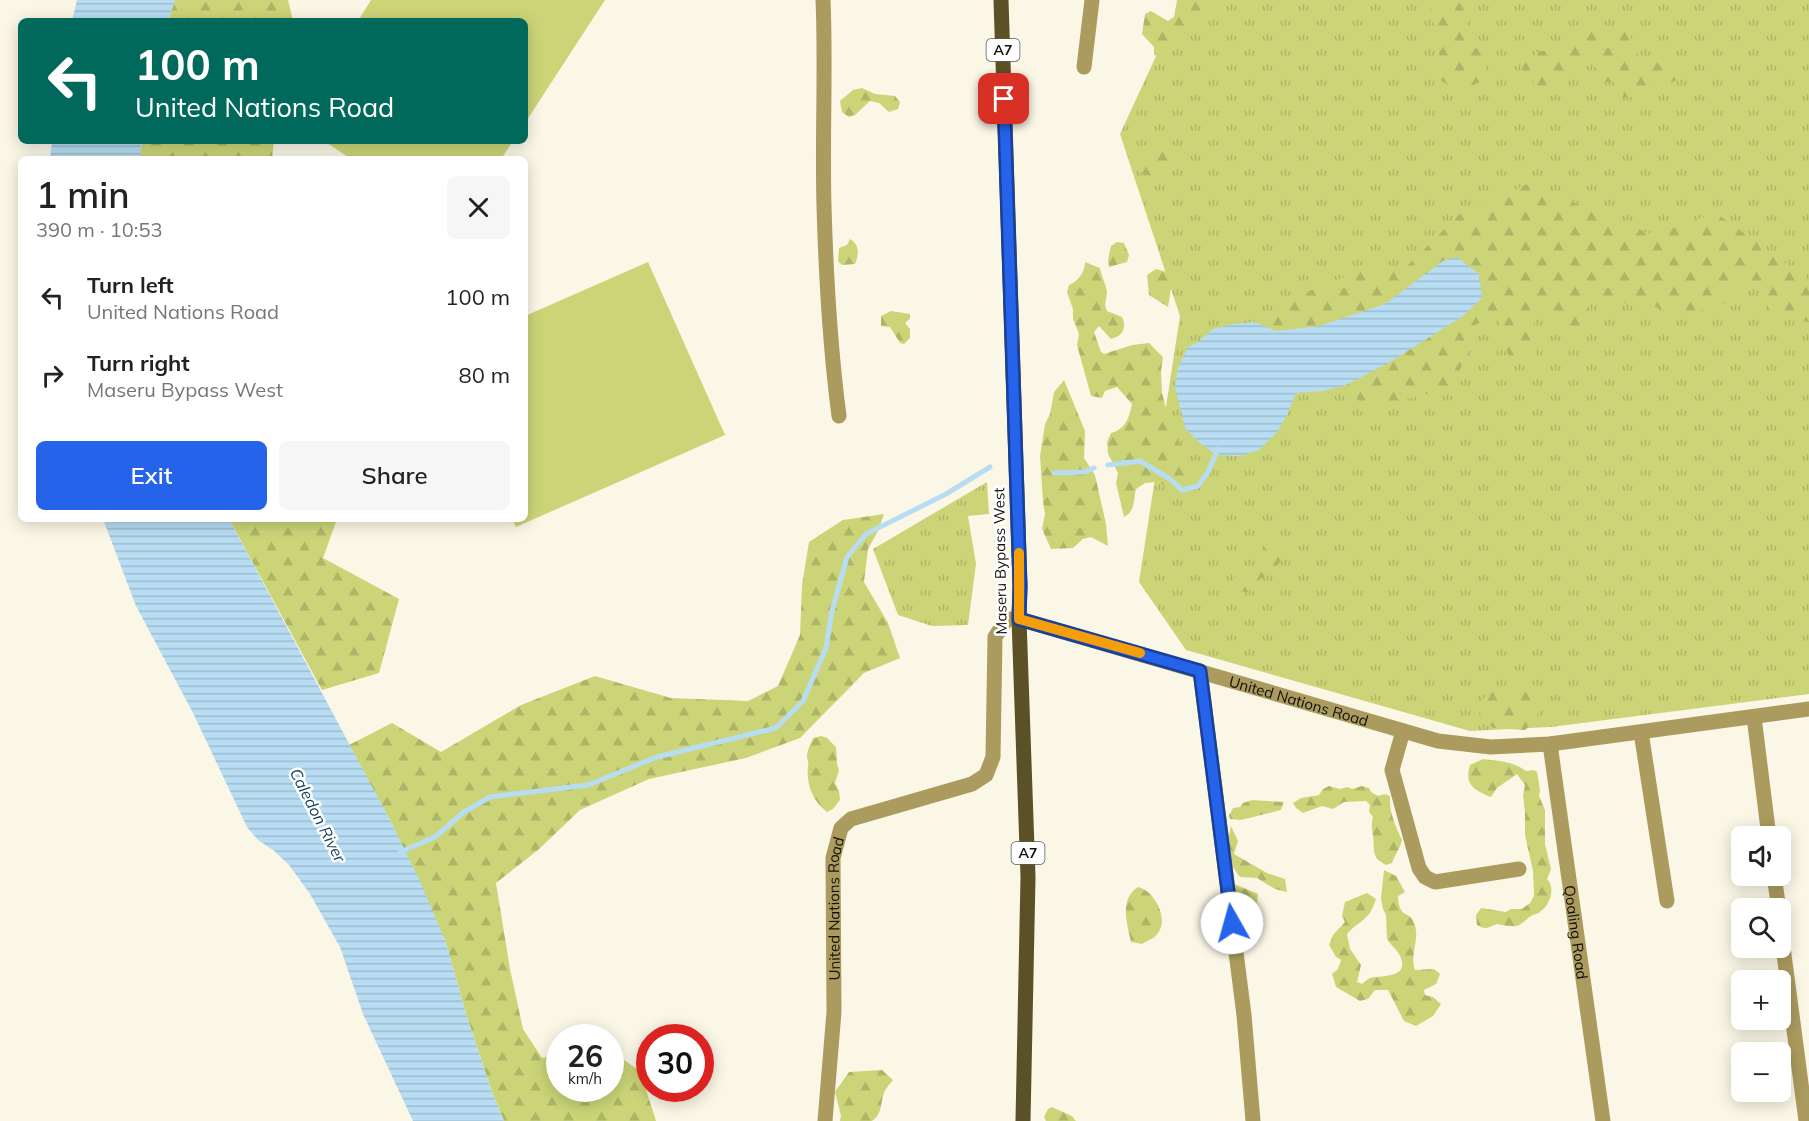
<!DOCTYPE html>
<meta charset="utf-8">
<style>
body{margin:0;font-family:Mulish,sans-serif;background:#f6f6f6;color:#222;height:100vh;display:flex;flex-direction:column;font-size:22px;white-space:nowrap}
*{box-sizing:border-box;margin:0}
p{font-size:20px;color:#767676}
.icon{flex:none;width:33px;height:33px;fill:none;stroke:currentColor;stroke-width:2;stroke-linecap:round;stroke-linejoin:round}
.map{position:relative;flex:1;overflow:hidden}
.details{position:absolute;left:18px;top:156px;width:510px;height:366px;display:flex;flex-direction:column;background:#fff;border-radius:9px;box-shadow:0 3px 15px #0003}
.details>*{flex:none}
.top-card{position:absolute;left:18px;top:18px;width:510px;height:126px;border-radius:9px;box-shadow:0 3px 15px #0003;background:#00695c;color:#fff;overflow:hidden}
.controls{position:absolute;left:1731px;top:826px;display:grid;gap:12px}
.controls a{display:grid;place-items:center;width:60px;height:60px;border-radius:9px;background:#fff;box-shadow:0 3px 15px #0003;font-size:30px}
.speed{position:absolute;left:546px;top:1024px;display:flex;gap:12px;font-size:30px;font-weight:700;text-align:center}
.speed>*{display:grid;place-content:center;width:78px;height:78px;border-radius:50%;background:#fff;box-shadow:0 3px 15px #0003;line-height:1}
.speed small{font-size:15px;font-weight:400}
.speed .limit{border:9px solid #d22;background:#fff;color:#111}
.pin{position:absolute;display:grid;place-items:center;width:51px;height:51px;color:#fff;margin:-26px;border-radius:12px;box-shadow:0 3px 9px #0006}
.me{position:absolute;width:66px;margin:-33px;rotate:353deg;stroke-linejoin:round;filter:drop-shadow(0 0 4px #0008)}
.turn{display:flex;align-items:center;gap:21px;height:126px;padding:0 18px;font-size:27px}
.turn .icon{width:78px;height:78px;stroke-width:2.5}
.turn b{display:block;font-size:42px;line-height:51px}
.round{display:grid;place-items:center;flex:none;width:63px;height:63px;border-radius:9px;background:#f6f6f6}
.overview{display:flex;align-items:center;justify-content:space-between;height:102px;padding:0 18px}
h1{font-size:36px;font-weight:600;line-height:45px}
.primary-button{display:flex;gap:12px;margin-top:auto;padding:12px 18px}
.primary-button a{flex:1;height:69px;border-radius:9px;background:#2563eb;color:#fff;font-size:24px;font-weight:600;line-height:69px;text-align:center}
.primary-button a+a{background:#f6f6f6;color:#222}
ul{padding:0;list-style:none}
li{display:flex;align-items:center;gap:18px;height:78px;padding:0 18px}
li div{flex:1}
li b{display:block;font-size:22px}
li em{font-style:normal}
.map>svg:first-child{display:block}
.grass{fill:url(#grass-tufts)}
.forest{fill:url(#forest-firs)}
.pitch{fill:#cbd577}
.water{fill:url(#water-rules)}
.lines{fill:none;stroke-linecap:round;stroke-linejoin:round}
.stream{stroke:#b8ddf3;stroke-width:5}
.minor{stroke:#ab9b5e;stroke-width:15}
.primary{stroke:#5c5026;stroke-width:15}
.route-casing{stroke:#184099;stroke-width:15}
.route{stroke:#2563eb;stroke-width:10}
.slow{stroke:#f59e0b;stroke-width:10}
.labels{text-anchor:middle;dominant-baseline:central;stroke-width:5;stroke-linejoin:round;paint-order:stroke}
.shield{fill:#fff;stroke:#585854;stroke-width:1.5}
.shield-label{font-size:14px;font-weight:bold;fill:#11100a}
.street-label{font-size:15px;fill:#11100a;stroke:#fff}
.water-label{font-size:16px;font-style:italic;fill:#18445a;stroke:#fff}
</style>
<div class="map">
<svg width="1809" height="1121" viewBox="0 0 1809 1121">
<defs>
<pattern id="grass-tufts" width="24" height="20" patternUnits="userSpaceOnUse" patternTransform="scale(1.5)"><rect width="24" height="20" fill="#cbd577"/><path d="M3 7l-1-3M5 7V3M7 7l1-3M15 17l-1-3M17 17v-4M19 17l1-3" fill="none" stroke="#adb666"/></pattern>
<pattern id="forest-firs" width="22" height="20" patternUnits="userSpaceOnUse" patternTransform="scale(1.5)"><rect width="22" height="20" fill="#cbd577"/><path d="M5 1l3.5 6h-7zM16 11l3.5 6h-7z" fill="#adb666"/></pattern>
<pattern id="water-rules" width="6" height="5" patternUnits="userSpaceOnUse" patternTransform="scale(1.5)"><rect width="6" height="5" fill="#b8ddf3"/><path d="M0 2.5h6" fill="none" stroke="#9dbdcf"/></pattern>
</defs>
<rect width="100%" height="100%" fill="#fbf7e7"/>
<path class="grass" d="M 1182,0 L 1809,0 L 1809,694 L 1551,727 L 1470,731 L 1186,650 L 1139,582 L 1180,316 L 1120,134 Z
M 987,482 L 989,514 L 968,516 L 976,564 L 968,625 L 932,626 L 898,615 L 873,549 Z"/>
<path class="forest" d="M 175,0 L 288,0 L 293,21 L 168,21 Z
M 1177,0 L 1215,1 C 1211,24 1197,24 1178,28 L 1167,52 L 1161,57 L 1154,55 L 1154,47 L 1142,34 L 1145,14 L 1151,11 L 1168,21 L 1174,17 Z
M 1431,0 L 1457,0 L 1463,7 L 1474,46 L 1487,58 L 1486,78 C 1467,89 1460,93 1440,80 L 1441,57 L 1433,48 L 1441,32 L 1430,18 Z
M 1581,27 L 1602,29 L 1604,45 L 1607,48 L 1616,37 L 1628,30 L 1639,58 L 1663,64 L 1668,60 L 1682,77 L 1665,86 L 1650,84 L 1639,96 L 1625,98 L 1615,83 L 1597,80 L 1594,68 L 1596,53 L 1583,51 L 1567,83 L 1542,91 L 1533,85 L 1534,79 L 1522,70 L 1525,63 L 1539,51 L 1559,51 L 1566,42 L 1568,32 Z
M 862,88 L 875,94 L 895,96 L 900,102 L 898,109 L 889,112 L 879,103 L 870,101 L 855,115 L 849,117 L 842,112 L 840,101 L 853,90 Z
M 1160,139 L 1174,156 L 1168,169 L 1155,176 L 1144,175 L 1137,167 L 1140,150 L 1148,148 Z
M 142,141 L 274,141 L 272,159 L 140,159 Z
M 1528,184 L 1653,235 L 1716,213 L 1809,280 L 1809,322 L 1776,318 L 1745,271 L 1728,302 L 1681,316 L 1655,307 L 1616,302 L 1589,289 L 1589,338 L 1537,302 L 1532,335 L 1539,363 L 1509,357 L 1497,313 L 1466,330 L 1466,356 L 1452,388 L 1365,409 L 1346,385 L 1390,362 L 1463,316 L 1482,298 L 1479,274 L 1457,257 L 1443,261 L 1385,304 L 1319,326 L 1276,331 L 1255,322 L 1290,300 L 1327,283 L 1362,271 L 1407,266 L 1461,213 Z
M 850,239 C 860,245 859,254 855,264 L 842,265 L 838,261 L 839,248 L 847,245 Z
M 1117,242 L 1124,243 L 1129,255 L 1127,262 L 1109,267 L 1108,260 L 1111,246 Z
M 1085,262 L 1100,268 C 1101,275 1107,288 1107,292 C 1107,300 1103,303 1107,311 L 1122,317 C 1127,328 1123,336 1111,339 L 1099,326 L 1094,332 L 1101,352 L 1104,354 L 1132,345 L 1149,343 L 1163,357 L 1161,371 L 1162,393 L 1167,412 L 1179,440 L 1185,474 L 1182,482 L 1167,486 L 1156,482 L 1145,483 L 1136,489 C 1133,501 1136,510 1124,517 L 1116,483 L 1118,473 L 1108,454 L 1107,442 L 1111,433 C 1126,429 1129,418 1132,404 L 1117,387 L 1105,391 L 1102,398 L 1091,396 L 1077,345 L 1079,334 L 1073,319 L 1073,309 L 1067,292 L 1069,285 C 1079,281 1085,271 1085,262 Z
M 1156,269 L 1167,272 L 1171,288 L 1168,307 L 1149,295 L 1147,275 Z
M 891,311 L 910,314 L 910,319 L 905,323 L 910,329 L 910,338 L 904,344 L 900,343 L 890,327 L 881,326 L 881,316 Z
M 1064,380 L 1085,431 L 1084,458 L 1095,475 L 1106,524 L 1108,546 L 1091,537 L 1083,539 L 1073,548 L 1051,549 L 1042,529 L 1045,514 L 1043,502 L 1040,456 L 1045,424 L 1050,414 L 1054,392 Z
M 884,514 L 878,531 L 868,549 L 864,582 L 888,623 L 900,658 L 864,673 L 800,738 L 746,758 L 649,779 L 580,810 L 538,850 L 496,883 L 510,969 L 523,1029 L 542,1058 L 559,1055 L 560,1089 L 610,1089 L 611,1051 L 640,1071 L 656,1121 L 504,1121 L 492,1092 L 466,1014 L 446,943 L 392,824 L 349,745 L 392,723 L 441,752 L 521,705 L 595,676 L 671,698 L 748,701 L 778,686 L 800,635 L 802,585 L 809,542 L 843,520 Z
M 229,519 L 337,519 L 323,558 L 399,599 L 379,673 L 322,690 Z
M 1266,545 L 1279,547 L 1282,559 L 1272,573 L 1257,581 L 1248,592 L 1234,591 L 1233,580 L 1240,572 L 1254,567 Z
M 1529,684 L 1542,688 C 1541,706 1540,719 1525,730 L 1494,728 L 1481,721 L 1478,708 L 1488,691 Z
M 821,736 L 827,738 L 836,747 L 837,764 L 839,770 L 835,783 L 839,791 L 840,800 L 833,809 L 827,812 C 812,801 806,783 808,766 C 809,762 807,760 807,756 C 807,751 811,743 813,738 Z
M 1483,759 C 1498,761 1513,761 1526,771 L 1534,770 L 1537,772 L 1540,790 L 1539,796 L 1545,810 L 1545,844 L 1551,869 L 1547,879 C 1556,888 1550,905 1540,912 C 1538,914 1534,914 1531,916 C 1526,919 1522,925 1516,926 C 1509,927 1504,925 1497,924 C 1488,928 1485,930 1477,925 L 1476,915 L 1481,908 L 1506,912 L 1511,909 L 1522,909 L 1530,903 L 1534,896 L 1533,871 L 1525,835 L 1525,813 L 1523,795 L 1525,785 L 1517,774 L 1497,788 L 1491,797 C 1474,790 1464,785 1470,765 Z
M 1329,786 L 1340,789 L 1347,787 L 1352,789 L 1362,786 L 1369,788 L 1371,792 L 1378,796 L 1385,794 L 1390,796 C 1389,812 1395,825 1402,840 C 1400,849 1395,854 1392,863 L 1386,865 C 1371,857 1375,851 1373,836 C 1372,828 1371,825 1373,817 L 1369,812 L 1370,805 L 1366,801 L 1344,802 L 1333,809 L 1322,806 L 1303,813 L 1296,808 L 1293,803 L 1301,798 L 1319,795 L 1323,789 Z
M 1252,800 L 1284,802 L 1281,810 L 1241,820 L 1230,819 L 1229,815 L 1233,808 L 1240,807 L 1243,803 Z
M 1231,826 L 1238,841 L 1234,854 L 1267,873 L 1285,879 L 1287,892 L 1275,889 L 1257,878 L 1240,877 C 1225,858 1226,849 1231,826 Z
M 1384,870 L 1396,876 L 1405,892 L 1398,896 C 1399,920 1410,910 1414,923 C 1421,940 1409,952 1415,970 L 1434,969 L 1440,974 L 1436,984 L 1424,990 L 1425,995 L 1433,997 L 1441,1004 L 1433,1016 L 1416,1026 L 1404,1021 L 1388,990 L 1375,990 L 1368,999 L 1360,1001 L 1336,987 L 1332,974 L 1338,969 L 1341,960 L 1336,957 L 1329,945 L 1333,935 L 1345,922 L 1342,916 L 1345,902 L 1367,893 L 1376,899 C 1374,904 1372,910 1369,914 C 1363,922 1353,926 1347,934 L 1350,949 L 1361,965 L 1357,982 L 1362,984 C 1363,983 1368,979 1370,978 C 1382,975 1412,979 1399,954 C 1396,949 1390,944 1387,939 L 1386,915 L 1383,909 L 1381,899 Z
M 1234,884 L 1258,894 C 1257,907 1254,919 1253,933 L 1247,935 L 1241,933 Z
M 1138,887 C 1155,891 1169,919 1158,933 C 1155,938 1147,941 1142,944 L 1131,942 C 1127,923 1119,899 1138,887 Z
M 882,1070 L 893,1080 C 890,1084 885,1089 884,1093 C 880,1104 883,1113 872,1121 L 840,1121 L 841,1116 L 835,1092 L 849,1072 Z
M 1052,1107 L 1072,1116 L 1076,1121 L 1046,1121 L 1044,1117 L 1048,1109 Z"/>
<path class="pitch" d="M 371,0 L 605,0 L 525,123 L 525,21 L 358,21 Z
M 324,141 L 513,141 L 501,159 L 351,159 Z
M 648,262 L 725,435 L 516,527 L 512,519 L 525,519 L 525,316 Z"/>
<path class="water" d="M 77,0 L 175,0 L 168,21 L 72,21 Z
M 52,141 L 142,141 L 140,159 L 50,159 Z
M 1457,257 L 1479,274 L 1482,298 L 1463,316 L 1390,362 L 1346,385 L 1323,391 L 1296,393 L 1287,415 L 1277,432 L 1259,450 L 1240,456 L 1216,455 L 1200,443 L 1185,428 L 1175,387 L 1178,367 L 1188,347 L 1198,342 L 1213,329 L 1234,324 L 1255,322 L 1276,331 L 1319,326 L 1385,304 L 1443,261 Z
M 103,519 L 229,519 L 392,824 L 420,881 L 446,943 L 466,1014 L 492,1092 L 504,1121 L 413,1121 L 363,1014 L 340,947 L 310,894 L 289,865 L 273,850 L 258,840 L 247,827 L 193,713 L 136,606 Z"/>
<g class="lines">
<path class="stream" d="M 1108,465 L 1140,461 L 1170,479 L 1182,490 L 1198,486 L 1208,472 L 1218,449
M 1054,473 L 1084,472 L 1094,468
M 400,852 L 435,837 L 464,812 L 490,797 L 588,785 L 657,757 L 776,728 L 803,701 L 826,648 L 832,611 L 847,557 L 866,534 L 946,494 L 990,467"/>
<g class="minor">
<path d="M 823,0 C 826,69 822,137 824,206 C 826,277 830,347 839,416"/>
<path d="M 1084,67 L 1092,0"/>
<path d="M 1200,671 L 1244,1015 L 1253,1121"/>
<path d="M 1754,717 L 1769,837"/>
<path d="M 1403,731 L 1392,770 L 1419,868 L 1425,877 L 1435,882 L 1519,869"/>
<path d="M 1641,732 L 1667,901"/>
<path id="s1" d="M 1550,744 L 1603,1121"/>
<path d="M 1774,876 L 1779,909"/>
<path d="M 1780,924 L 1806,1121"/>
<path id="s2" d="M 825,1121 L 834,1012 L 833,858 L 841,828 L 851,819 L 972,784 L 986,775 L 993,757 L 995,637 L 1007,619 L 1019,619 L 1438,741 L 1491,747 L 1550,744 L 1809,709"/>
</g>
<path class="primary" d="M 1001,0 L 1020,586 L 1019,619 L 1028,877 L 1023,1121"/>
</g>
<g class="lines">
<defs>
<path id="route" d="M 1004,99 L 1020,586 L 1019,619 L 1200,671 L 1232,923"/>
</defs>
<use href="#route" class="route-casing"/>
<use href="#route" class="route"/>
<path class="slow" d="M 1019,553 L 1019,619 L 1140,653"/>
</g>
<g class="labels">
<g class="shield">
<rect x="986.5" y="39" width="33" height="22" rx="4.5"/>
<rect x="1011.5" y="842" width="33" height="22" rx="4.5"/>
</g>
<g class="shield-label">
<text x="1003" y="50">A7</text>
<text x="1028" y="853">A7</text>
</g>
<g class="street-label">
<text transform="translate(1000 561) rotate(-91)">Maseru Bypass West</text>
<text stroke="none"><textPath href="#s2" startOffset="915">United Nations Road</textPath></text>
<text stroke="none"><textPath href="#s2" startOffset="213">United Nations Road</textPath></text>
<text stroke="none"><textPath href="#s1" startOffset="190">Qoaling Road</textPath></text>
</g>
<g class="water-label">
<text transform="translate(318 815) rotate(63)">Caledon River</text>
</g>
</g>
</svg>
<div class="controls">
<a><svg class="icon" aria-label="sound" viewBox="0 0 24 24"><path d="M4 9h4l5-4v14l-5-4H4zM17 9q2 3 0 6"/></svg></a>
<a><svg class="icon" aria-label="search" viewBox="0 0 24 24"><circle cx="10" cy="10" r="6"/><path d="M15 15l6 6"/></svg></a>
<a>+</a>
<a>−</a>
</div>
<div class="speed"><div>26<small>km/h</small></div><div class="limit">30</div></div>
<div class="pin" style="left:1004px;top:99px;background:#d93025"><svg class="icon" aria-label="arrive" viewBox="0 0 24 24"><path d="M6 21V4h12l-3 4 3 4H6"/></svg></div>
<svg class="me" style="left:1232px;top:923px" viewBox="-20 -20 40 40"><circle r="19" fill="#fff"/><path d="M0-13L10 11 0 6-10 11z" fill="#2563eb"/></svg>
<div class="top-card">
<div class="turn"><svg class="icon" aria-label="left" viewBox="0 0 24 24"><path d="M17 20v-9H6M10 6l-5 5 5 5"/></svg><div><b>100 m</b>United Nations Road</div></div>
</div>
<section class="details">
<div class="overview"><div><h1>1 min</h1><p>390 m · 10:53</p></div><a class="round"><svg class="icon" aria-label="close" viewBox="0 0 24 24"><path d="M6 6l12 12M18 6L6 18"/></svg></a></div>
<ul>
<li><svg class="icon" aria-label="left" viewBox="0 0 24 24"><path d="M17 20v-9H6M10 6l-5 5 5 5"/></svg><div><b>Turn left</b><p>United Nations Road</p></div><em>100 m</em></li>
<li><svg class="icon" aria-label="right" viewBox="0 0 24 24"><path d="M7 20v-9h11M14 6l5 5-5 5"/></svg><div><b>Turn right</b><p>Maseru Bypass West</p></div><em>80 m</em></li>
</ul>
<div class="primary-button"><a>Exit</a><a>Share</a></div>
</section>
</div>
